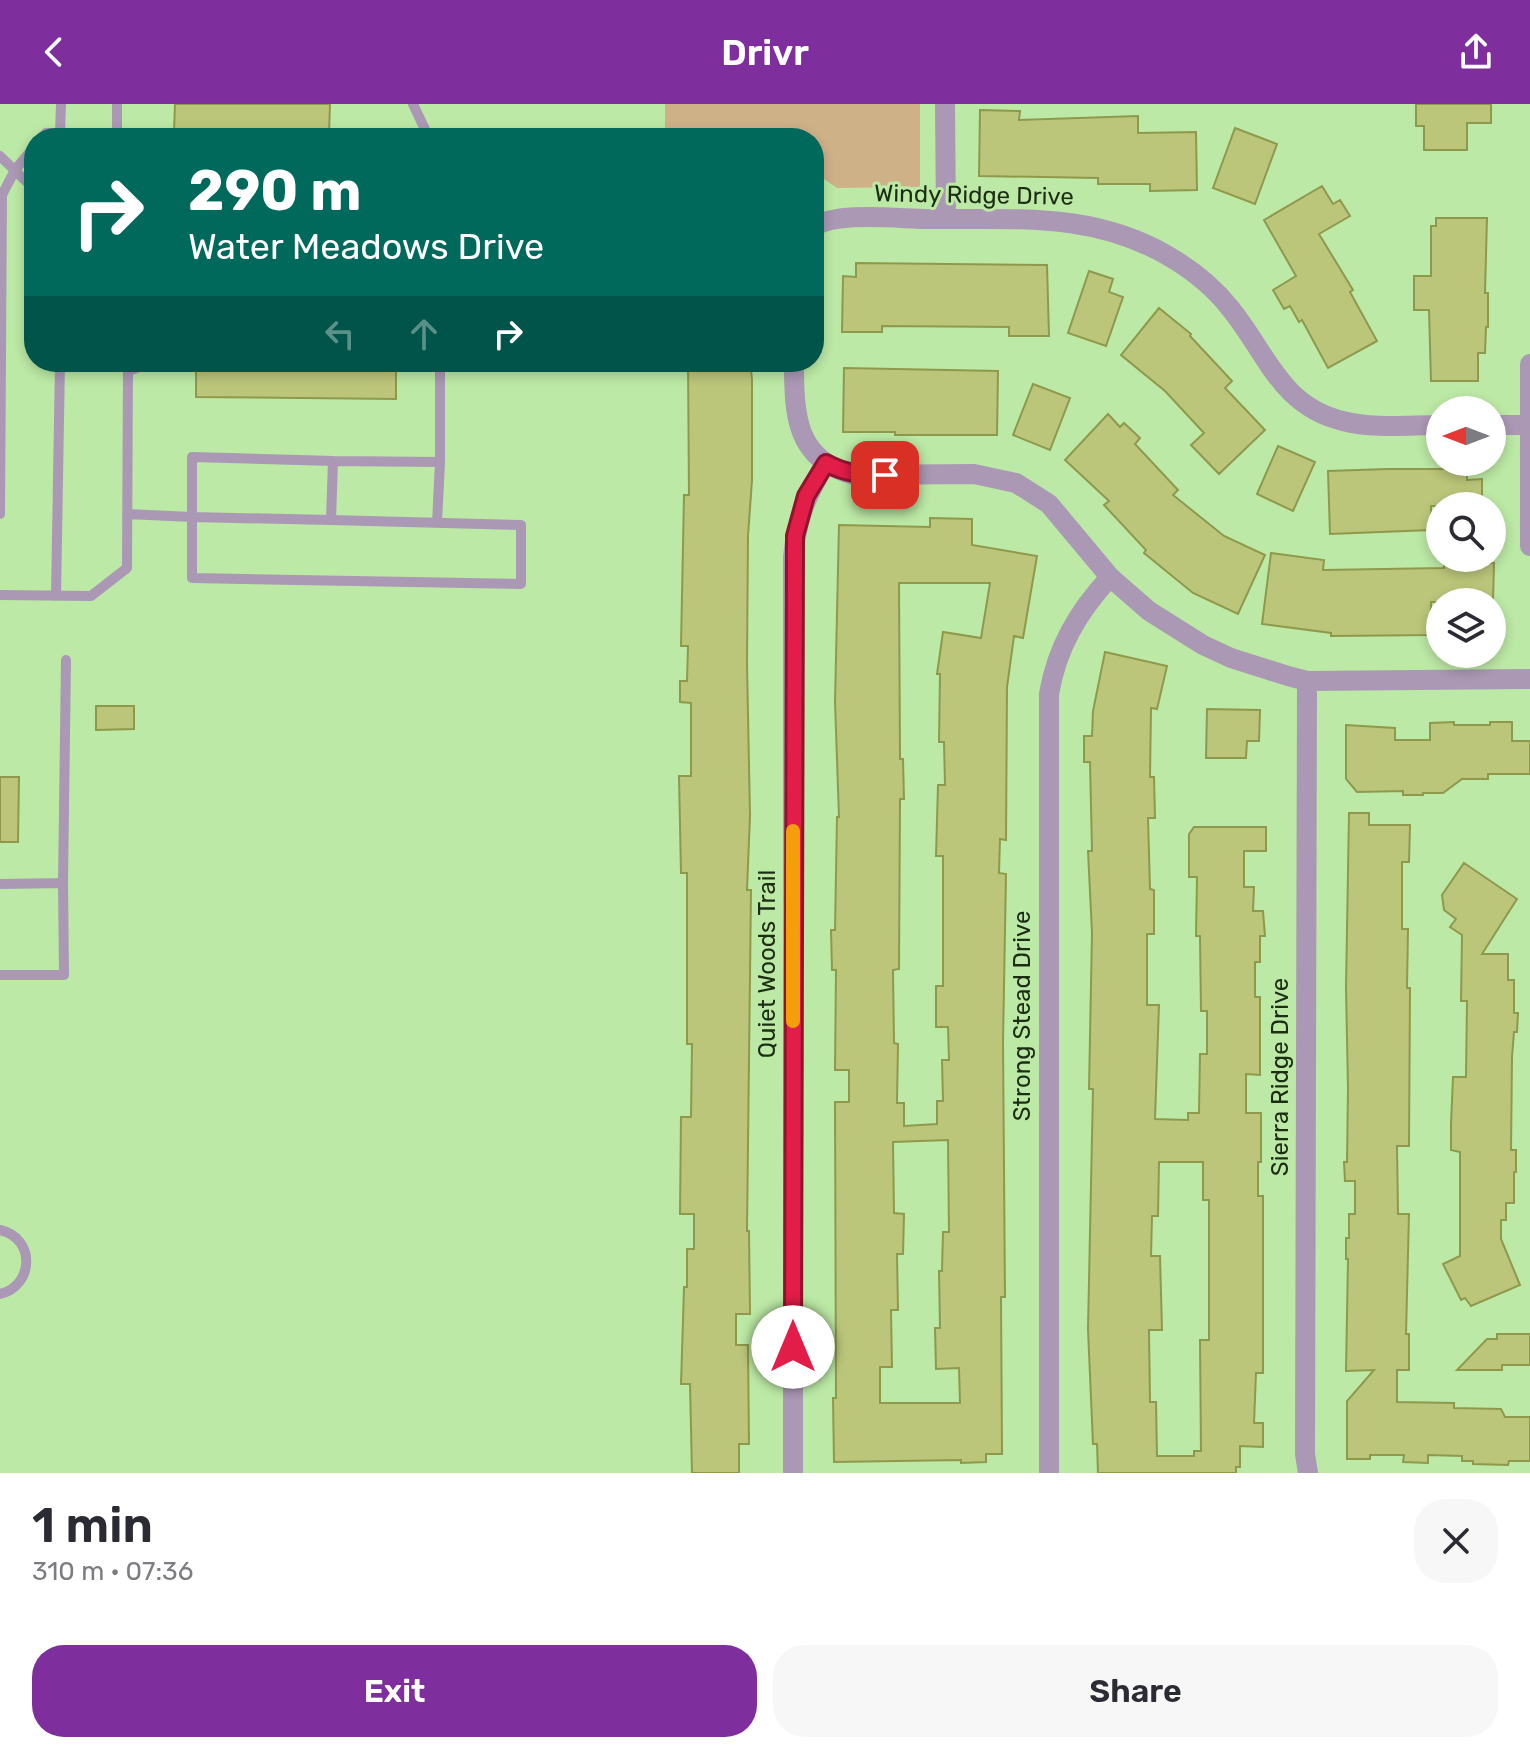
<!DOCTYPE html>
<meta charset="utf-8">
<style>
body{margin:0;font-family:Rubik,sans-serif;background:#f7f7f7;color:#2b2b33;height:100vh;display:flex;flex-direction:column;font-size:30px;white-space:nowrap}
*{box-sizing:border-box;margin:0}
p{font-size:26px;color:#7c7c81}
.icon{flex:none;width:44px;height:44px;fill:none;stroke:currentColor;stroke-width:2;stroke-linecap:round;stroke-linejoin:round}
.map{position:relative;height:1369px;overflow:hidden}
.details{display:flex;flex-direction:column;background:#fff;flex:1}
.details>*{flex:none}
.top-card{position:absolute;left:24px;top:24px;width:800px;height:244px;border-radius:32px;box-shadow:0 4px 12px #0003;background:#00695c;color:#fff;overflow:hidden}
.needle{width:52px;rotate:270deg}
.controls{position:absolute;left:1426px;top:292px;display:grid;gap:16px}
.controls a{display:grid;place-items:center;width:80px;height:80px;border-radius:50%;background:#fff;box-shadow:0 4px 12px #0003;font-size:40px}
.pin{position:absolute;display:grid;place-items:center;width:68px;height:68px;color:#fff;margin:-34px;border-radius:16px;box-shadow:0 4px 12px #0006}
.me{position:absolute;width:88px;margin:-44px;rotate:0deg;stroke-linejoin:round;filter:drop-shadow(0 0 6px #0008)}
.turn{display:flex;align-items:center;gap:28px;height:168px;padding:0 32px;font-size:36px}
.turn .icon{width:104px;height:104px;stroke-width:2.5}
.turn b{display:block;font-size:56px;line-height:68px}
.lanes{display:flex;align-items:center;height:76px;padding:0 32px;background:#0003;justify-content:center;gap:40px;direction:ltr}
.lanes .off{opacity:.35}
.round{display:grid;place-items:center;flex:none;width:84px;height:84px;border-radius:32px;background:#f7f7f7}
.head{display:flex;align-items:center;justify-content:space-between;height:136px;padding:0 32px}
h1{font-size:48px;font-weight:600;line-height:60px}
.primary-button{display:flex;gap:16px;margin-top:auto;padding:16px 32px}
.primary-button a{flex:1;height:92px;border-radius:32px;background:#7f2e9e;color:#fff;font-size:32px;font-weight:600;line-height:92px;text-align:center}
.primary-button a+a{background:#f7f7f7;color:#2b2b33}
header{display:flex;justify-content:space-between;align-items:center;height:104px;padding:0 32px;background:#7f2e9e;color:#fff;font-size:36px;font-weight:600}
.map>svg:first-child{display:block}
.green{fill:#cfb188}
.building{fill:#bbc67a;stroke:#8f994c;stroke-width:2;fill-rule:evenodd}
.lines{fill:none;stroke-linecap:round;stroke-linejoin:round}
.lane{stroke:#ab98b4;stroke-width:10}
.street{stroke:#ab98b4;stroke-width:20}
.route-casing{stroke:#92132f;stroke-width:20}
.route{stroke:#e11d48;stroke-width:14}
.slow{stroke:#f59e0b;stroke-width:14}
.labels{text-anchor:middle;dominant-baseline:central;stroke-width:6;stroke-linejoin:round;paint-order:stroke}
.street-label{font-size:24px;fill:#1c2d13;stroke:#bce9a5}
</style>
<header><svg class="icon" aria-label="back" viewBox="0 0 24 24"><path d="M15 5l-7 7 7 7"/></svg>Drivr<svg class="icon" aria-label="share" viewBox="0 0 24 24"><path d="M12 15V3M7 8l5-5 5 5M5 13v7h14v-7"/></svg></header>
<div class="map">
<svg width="1530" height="1369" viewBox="0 0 1530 1369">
<rect width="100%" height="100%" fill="#bce9a5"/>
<path class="green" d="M 665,0 L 920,0 L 920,83 L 837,84 L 824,75 L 814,73 L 814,34 L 665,34 Z"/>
<path class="building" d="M 175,0 L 330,0 L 329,29 L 174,27 Z
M 1416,0 L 1491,0 L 1491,19 L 1467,19 L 1467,46 L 1424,46 L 1424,22 L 1416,22 Z
M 980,6 L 1020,7 L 1019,16 L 1138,12 L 1138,29 L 1196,28 L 1197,86 L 1150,87 L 1150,80 L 1098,80 L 1098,74 L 979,72 Z
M 1235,24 L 1277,40 L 1255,100 L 1213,84 Z
M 1322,82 L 1333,100 L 1340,96 L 1350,112 L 1319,130 L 1353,186 L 1350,188 L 1377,237 L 1328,264 L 1302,216 L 1299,218 L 1290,202 L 1284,205 L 1273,186 L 1296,172 L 1264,116 Z
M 1436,114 L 1487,114 L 1485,189 L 1488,189 L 1488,223 L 1486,223 L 1485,249 L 1478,249 L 1478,277 L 1431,277 L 1429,206 L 1414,206 L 1414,172 L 1431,172 L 1431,122 L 1436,122 Z
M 856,159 L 1047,161 L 1049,232 L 1009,232 L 1009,223 L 882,222 L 882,228 L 842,228 L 843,172 L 856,173 Z
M 1089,167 L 1113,175 L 1109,188 L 1123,193 L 1106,242 L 1068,229 Z
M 1159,204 L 1191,230 L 1190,232 L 1232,277 L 1225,284 L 1265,326 L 1219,370 L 1191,341 L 1204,329 L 1165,287 L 1121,251 Z
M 196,258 L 396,258 L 396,295 L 196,293 Z
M 688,258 L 750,258 L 752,275 L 752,376 L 748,432 L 747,559 L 750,712 L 747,786 L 751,786 L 747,1127 L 749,1127 L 750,1210 L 736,1210 L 736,1241 L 748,1241 L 749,1340 L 739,1340 L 739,1369 L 692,1369 L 690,1280 L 681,1280 L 684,1183 L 687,1183 L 687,1145 L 694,1145 L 694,1110 L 680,1110 L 681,1013 L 691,1013 L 692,940 L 687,940 L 687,769 L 681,769 L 679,672 L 691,672 L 691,599 L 680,598 L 680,577 L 687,577 L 688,542 L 681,542 L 684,391 L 689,391 Z
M 844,264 L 998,267 L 997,331 L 895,331 L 895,328 L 843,328 Z
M 1033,280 L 1070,294 L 1050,346 L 1013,331 Z
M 1108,310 L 1120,323 L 1124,319 L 1140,334 L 1135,340 L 1178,386 L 1173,391 L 1224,432 L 1265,451 L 1238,510 L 1193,489 L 1144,449 L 1146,446 L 1104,401 L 1109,397 L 1065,356 Z
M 1278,342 L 1315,358 L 1293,407 L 1257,390 Z
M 1388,365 L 1467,365 L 1467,376 L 1482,375 L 1482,402 L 1431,402 L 1431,426 L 1330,430 L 1328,367 Z
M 930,414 L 972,415 L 972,441 L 1037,452 L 1023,534 L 1014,532 L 1007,583 L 1006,736 L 1000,735 L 999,769 L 1006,770 L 1003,938 L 1005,1193 L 1001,1193 L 1002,1350 L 986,1350 L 986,1358 L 961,1359 L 961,1356 L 834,1358 L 833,1294 L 836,1294 L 835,998 L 849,998 L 849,966 L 835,966 L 836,866 L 832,866 L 831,826 L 835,826 L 837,713 L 839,713 L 835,598 L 839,421 L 930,423 ZM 899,479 L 990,479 L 981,534 L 943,528 L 937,570 L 940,570 L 939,638 L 944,638 L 945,681 L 938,681 L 936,752 L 943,752 L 943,882 L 936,882 L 936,923 L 948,923 L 949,956 L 942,956 L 943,997 L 937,997 L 937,1020 L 904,1022 L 904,999 L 897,999 L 898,940 L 894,939 L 893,866 L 899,865 L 900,695 L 904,695 L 903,655 L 900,655 ZM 948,1036 L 949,1128 L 943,1128 L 942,1167 L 939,1167 L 940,1224 L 935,1224 L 936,1265 L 959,1264 L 960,1299 L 880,1299 L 880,1263 L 892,1263 L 891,1206 L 898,1206 L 897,1150 L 903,1150 L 904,1110 L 894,1109 L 893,1038 Z
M 1271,449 L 1324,456 L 1323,466 L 1444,464 L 1444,459 L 1494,459 L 1493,498 L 1431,498 L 1431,531 L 1331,532 L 1331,529 L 1262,520 Z
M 1105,548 L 1167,562 L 1157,605 L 1151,604 L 1150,673 L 1154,673 L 1155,714 L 1148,714 L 1150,785 L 1154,786 L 1154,830 L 1147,830 L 1147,901 L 1159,901 L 1155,1015 L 1188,1016 L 1188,1009 L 1199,1009 L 1200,950 L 1207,950 L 1207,907 L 1201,907 L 1200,832 L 1196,832 L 1197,773 L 1189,773 L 1189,730 L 1194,723 L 1266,723 L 1266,747 L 1244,747 L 1244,783 L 1254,783 L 1253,807 L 1263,807 L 1265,832 L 1260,832 L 1260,858 L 1255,858 L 1255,893 L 1260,893 L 1260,971 L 1246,970 L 1246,1009 L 1261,1009 L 1261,1058 L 1258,1058 L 1258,1092 L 1263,1092 L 1263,1269 L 1256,1269 L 1254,1319 L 1263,1319 L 1263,1343 L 1240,1342 L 1240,1363 L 1236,1363 L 1236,1369 L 1098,1369 L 1097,1340 L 1093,1340 L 1088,1225 L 1093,985 L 1089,985 L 1092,829 L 1088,747 L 1092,747 L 1090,658 L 1084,658 L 1084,632 L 1092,632 L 1093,607 ZM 1159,1058 L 1203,1058 L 1203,1096 L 1209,1096 L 1209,1236 L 1200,1236 L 1201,1347 L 1194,1347 L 1194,1352 L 1157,1352 L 1156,1298 L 1150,1298 L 1149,1226 L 1162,1226 L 1160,1152 L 1151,1152 L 1152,1112 L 1158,1112 Z
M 96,602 L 134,602 L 134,625 L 96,626 Z
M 1207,605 L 1260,606 L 1259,637 L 1247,637 L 1246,654 L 1206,654 Z
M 1454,618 L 1454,621 L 1490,621 L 1490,618 L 1512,618 L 1512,637 L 1530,637 L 1530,670 L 1488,670 L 1488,675 L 1462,675 L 1443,689 L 1423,689 L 1423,691 L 1403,691 L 1403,687 L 1357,688 L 1346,675 L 1346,621 L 1395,624 L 1395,636 L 1430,636 L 1430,619 Z
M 0,673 L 19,673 L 18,738 L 0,738 Z
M 1349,709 L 1369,709 L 1369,721 L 1410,721 L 1409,758 L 1402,758 L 1402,825 L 1408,825 L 1407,884 L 1410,884 L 1409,1042 L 1397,1042 L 1398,1110 L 1409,1110 L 1406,1230 L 1409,1230 L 1409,1266 L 1397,1266 L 1397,1298 L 1454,1299 L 1454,1304 L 1501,1305 L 1505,1313 L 1530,1313 L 1530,1357 L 1509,1357 L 1508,1361 L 1473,1360 L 1473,1357 L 1462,1357 L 1462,1352 L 1428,1351 L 1428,1359 L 1403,1358 L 1404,1351 L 1370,1351 L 1370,1355 L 1347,1355 L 1347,1297 L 1374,1266 L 1346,1267 L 1348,1155 L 1346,1155 L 1346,1134 L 1349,1134 L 1349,1110 L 1355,1110 L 1355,1077 L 1345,1077 L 1344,1058 L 1347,1058 L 1348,984 L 1346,884 Z
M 1464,759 L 1517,795 L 1482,850 L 1508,850 L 1508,876 L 1514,876 L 1514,909 L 1518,909 L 1517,928 L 1514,928 L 1512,953 L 1511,1046 L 1516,1046 L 1516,1068 L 1514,1068 L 1514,1099 L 1506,1099 L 1506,1116 L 1501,1116 L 1501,1135 L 1520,1181 L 1471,1202 L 1465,1194 L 1461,1196 L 1443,1160 L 1460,1152 L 1460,1048 L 1451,1046 L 1451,1020 L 1453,973 L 1466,973 L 1467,897 L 1461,897 L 1462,831 L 1450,823 L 1456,815 L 1444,806 L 1442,791 Z
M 1497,1230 L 1530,1230 L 1530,1261 L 1502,1261 L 1502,1266 L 1457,1266 L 1487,1235 L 1497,1235 Z"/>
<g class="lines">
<path class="lane" d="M 413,0 L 429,34
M 60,29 L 61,0
M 41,34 L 46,29 L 117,30 L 117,0
M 0,52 L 34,85
M 128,267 L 153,258
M 0,410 L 2,91 L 15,66 L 34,43
M 127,410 L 192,413 L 192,474 L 521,480 L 521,421 L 331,416 L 333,357 L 440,358 L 440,258
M 331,416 L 192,413 L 192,353 L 333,357
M 437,419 L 440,358
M 0,491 L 91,492 L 127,464 L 128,258
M 56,492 L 60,258
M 63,779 L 66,556
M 0,780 L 63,779 L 64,871 L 0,871
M 0,1126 C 36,1134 34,1182 0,1190"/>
<path class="street" d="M 945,0 L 946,115
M 814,123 C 836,107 900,115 928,115 C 1014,116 1093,107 1170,153 C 1192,166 1215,185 1230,204 C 1267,249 1280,302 1343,317 C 1374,325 1408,321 1440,321
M 794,258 C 794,310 795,357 855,371 L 974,370 L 1016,379 L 1049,400 L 1110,473 L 1149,507 L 1203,541 L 1231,554 L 1288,572 L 1307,577 L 1530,575
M 1530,260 L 1530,442
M 1492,321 L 1530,321
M 1307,577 L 1305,1350 L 1308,1369
M 793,1369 L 793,453 C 797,414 806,392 826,359
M 1049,1369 L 1049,590 C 1057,543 1078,508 1110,473"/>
</g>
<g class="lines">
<defs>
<path id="route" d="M 793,1243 L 795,432 L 806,392 L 826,359 C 846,370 863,371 885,371"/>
</defs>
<use href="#route" class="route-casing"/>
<use href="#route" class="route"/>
<path class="slow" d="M 793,727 L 793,917"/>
</g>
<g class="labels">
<g class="street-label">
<text transform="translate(974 91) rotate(1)">Windy Ridge Drive</text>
<text transform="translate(767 860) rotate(-90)">Quiet Woods Trail</text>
<text transform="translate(1022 912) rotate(-90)">Strong Stead Drive</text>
<text transform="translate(1280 973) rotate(-90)">Sierra Ridge Drive</text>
</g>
</g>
</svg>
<div class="controls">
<a><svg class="needle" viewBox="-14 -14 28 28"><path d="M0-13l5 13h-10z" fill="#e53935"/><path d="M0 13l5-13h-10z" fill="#7c7c81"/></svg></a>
<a><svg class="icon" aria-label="search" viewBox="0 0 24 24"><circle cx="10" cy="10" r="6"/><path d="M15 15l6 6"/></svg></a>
<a><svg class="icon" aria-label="layers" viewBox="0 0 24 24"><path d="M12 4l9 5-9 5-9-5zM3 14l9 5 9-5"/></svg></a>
</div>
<div class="pin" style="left:885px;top:371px;background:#d93025"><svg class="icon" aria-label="arrive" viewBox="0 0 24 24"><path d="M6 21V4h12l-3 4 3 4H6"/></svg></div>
<svg class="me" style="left:793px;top:1243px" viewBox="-20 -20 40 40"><circle r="19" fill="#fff"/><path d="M0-13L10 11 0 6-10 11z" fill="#e11d48"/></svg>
<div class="top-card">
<div class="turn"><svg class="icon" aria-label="right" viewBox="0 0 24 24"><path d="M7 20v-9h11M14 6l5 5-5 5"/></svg><div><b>290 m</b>Water Meadows Drive</div></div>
<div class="lanes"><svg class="icon off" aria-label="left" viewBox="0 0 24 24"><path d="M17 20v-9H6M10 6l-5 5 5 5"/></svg><svg class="icon off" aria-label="ahead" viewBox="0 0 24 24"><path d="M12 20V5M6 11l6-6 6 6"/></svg><svg class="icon" aria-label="right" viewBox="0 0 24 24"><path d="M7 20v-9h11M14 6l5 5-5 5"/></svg></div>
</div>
</div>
<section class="details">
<div class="head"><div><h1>1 min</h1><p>310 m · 07:36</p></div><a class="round"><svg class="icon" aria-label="close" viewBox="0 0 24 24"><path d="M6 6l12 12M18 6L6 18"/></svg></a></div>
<div class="primary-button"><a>Exit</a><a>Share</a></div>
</section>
